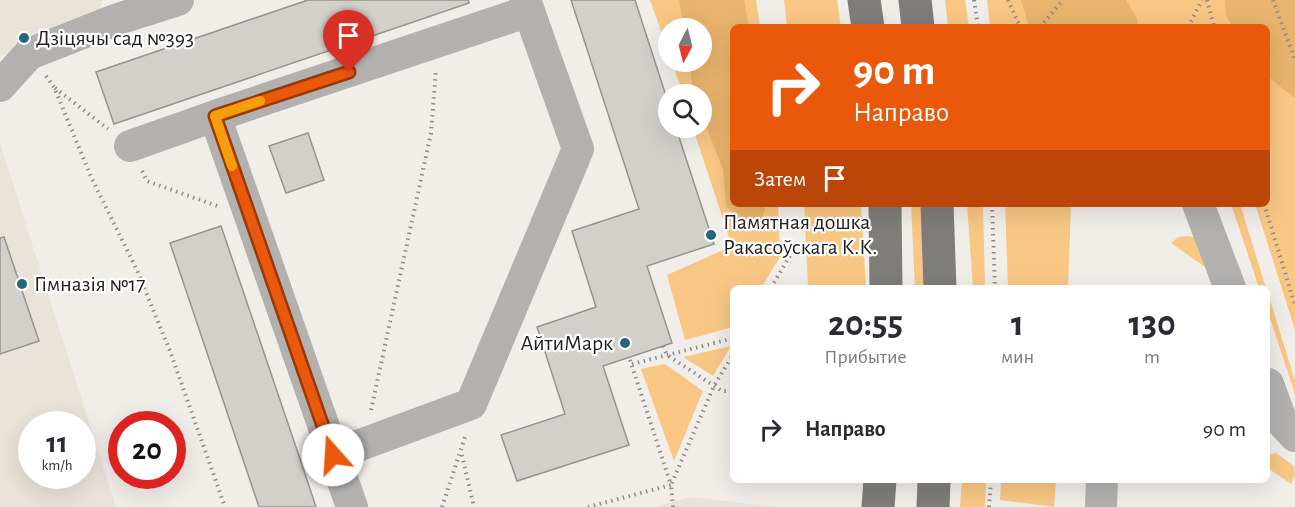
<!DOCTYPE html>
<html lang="ru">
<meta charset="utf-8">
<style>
body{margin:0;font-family:"Alegreya Sans",sans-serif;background:#f2f2f3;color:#2b2b33;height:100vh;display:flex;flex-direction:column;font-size:22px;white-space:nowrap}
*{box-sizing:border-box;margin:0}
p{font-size:20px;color:#7c7c81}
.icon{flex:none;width:33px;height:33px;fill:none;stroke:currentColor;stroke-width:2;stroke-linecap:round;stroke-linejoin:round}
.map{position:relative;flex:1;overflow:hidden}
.details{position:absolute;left:730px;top:285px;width:540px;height:198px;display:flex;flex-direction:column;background:#fff;border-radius:9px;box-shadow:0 6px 24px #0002}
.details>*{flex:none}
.banner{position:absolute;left:730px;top:24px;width:540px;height:183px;border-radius:9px;box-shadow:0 6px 24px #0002;background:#ea580c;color:#fff;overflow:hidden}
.needle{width:39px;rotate:187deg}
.fabs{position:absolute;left:658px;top:18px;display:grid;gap:12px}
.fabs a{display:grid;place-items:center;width:54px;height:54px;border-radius:50%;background:#fff;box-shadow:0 6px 24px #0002;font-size:30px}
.speed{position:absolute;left:18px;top:411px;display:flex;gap:12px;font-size:30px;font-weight:700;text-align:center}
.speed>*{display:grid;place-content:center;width:78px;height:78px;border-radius:50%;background:#fff;box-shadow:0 6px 24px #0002;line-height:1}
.speed small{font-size:15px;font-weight:400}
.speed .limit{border:9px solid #d22;background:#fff;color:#111}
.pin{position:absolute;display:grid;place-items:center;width:51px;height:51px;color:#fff;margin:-62px -26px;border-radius:50% 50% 50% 0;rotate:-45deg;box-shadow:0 0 6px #0007}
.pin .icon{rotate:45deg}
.me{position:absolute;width:66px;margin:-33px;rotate:341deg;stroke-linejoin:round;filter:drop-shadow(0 0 4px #0008)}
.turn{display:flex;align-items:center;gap:21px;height:126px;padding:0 24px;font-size:27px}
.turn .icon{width:78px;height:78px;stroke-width:2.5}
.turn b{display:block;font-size:42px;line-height:51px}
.then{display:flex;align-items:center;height:57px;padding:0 24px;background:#0003;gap:12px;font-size:22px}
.eta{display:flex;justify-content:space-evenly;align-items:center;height:102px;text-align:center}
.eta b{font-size:36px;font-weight:700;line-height:42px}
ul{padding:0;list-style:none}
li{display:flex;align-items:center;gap:18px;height:84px;padding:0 24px}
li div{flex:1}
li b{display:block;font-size:22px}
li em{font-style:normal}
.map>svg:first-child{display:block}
.built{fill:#eae3d9;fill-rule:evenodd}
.green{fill:#f8c784}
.forest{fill:#e8b46d}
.building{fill:#d3d0cc;stroke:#969390;stroke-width:1.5}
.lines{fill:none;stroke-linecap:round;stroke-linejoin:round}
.path{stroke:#8f8c8a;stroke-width:4;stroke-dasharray:1.5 4.5;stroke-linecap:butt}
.minor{stroke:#b2b1af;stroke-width:32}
.major{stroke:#7f7d7a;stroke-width:33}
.route-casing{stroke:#983908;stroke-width:15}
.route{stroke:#ea580c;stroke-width:10}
.slow{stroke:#f59e0b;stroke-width:10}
.poi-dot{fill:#26657b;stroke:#fff;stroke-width:2}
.labels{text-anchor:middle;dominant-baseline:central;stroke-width:4.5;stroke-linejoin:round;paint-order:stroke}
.poi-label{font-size:22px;fill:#211f1e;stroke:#fff;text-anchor:start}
</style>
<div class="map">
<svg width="1295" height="507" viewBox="0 0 1295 507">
<rect width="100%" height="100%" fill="#f1eeea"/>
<path class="built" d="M 0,0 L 103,0 L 95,21 L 0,56 Z
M 0,143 L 116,507 L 0,507 ZM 32,424 L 82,424 L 82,476 L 32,476 Z
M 692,497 L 776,507 L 654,507 Z"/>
<path class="green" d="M 650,0 L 756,0 L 760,27 L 734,27 L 734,204 L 778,204 L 780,257 L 761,288 L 734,288 L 733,327 L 685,340 L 667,275 L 732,246 L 693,128 L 702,128 L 702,94 L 683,94 L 672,62 L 702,62 L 702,28 L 669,28 L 669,53 Z
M 784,0 L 837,0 L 841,27 L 787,27 Z
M 945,0 L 965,0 L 969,27 L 948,27 Z
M 987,0 L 1295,0 L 1295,330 L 1255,204 L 1268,204 L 1268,27 L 990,27 Z
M 804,204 L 861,204 L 866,288 L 808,288 Z
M 911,204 L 922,204 L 925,288 L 915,288 Z
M 967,204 L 983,204 L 985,288 L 973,288 Z
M 1005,204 L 1071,204 L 1068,288 L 1008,288 Z
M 1231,204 L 1240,204 L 1266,288 L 1259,288 Z
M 1186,236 L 1195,237 L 1207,253 L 1205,267 L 1171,243 L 1178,237 Z
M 1268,293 L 1295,381 L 1295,394 L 1268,312 Z
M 731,346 L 713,376 L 683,357 Z
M 665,364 L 703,391 L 674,461 L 641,369 Z
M 1276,453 L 1294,466 L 1295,475 L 1291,484 L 1268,468 L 1268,455 Z
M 962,480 L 986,480 L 985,507 L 960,507 Z
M 1001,480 L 1056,480 L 1054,507 L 1000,500 Z"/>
<path class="forest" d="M 679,0 L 744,0 L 749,27 L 734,27 L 734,204 L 767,204 L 758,228 L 726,207 L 723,170 L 702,116 L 702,94 L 694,94 L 689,62 L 702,62 L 702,28 L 684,28 Z
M 1021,0 L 1126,0 L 1137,19 L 1137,27 L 1029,27 Z
M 1225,0 L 1295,0 L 1295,98 L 1268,77 L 1268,27 L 1232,27 L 1226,15 Z"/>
<path class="building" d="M 308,0 L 468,0 L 469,3 L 114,124 L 96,72 Z
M 571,0 L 635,0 L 669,105 L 669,128 L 676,128 L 714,244 L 647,266 L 672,343 L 603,366 L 629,445 L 517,481 L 501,435 L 565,414 L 537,327 L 596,307 L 572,231 L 639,209 Z
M 308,133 L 324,180 L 286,193 L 269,146 Z
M 221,226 L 299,456 L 316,507 L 259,507 L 170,243 Z
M 4,237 L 39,341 L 0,354 L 0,238 Z"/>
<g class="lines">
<path class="path" d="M 974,0 L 978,27
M 1008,0 L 1020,27
M 1207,0 L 1214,27
M 1273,0 L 1295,60
M 1040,27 L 1063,0
M 1188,27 L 1202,0
M 46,76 L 54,87 L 92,179 L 136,268 L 170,351 L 225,507
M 55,88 L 108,129
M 142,171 L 147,181 L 217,206
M 992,204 L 995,288
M 1264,204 L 1295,305
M 771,288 L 792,252
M 663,346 L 667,355 L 722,391 L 734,391
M 632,364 L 734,338
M 371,410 L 431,133 L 436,70
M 462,455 L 474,507
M 442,507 L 465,437
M 588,507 L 671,485 L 629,357
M 673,507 L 671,485 L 714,386 L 734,353
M 989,507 L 991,480"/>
<path class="minor" d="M 0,86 L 29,54 L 118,19 L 178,0
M 130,146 L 215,116
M 1198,204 L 1230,288
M 1268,384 L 1282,422 L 1295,436
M 333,455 L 471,404 L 578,149 L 525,0
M 352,507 L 215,116 L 529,11
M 1101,507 L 1102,480"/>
<path class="major" d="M 864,0 L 868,27
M 915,0 L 918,27
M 885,204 L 886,288
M 937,204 L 940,288
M 878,507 L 880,480
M 933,507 L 934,480"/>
</g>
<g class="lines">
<defs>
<path id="route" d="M 333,455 L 215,116 L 349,72"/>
</defs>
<use href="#route" class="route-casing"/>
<use href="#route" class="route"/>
<path class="slow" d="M 232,166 L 215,116 L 260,101"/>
</g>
<g class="poi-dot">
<circle cx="24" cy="38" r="6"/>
<circle cx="711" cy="235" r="6"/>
<circle cx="22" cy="284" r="6"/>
<circle cx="625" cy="343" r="6"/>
</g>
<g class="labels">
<g class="poi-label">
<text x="36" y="38">Дзіцячы сад №393</text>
<text x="723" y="222">Памятная дошка<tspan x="723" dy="25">Ракасоўскага К.К.</tspan></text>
<text x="34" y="284">Гімназія №17</text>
<text x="613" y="343" text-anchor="end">АйтиМарк</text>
</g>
</g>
</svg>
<div class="fabs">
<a><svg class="needle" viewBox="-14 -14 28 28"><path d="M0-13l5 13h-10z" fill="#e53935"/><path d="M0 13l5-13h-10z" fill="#7c7c81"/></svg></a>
<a><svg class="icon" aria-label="search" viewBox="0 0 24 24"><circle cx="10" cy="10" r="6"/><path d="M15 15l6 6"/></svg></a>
</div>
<div class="speed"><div>11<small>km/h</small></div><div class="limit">20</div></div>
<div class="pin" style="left:349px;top:72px;background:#d93025"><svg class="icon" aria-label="arrive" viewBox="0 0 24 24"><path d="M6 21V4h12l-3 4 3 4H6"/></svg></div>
<svg class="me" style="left:333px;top:455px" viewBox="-20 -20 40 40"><circle r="19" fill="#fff"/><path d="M0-13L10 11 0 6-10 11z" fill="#ea580c"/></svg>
<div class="banner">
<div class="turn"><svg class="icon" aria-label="right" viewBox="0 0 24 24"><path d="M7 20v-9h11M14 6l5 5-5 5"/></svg><div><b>90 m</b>Направо</div></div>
<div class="then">Затем<svg class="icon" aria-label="arrive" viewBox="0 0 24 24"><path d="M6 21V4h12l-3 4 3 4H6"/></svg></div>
</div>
<section class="details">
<div class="eta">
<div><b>20:55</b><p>Прибытие</p></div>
<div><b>1</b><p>мин</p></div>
<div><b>130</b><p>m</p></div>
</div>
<ul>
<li><svg class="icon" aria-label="right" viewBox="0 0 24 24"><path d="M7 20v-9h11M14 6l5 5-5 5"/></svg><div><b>Направо</b></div><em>90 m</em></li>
</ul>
</section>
</div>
